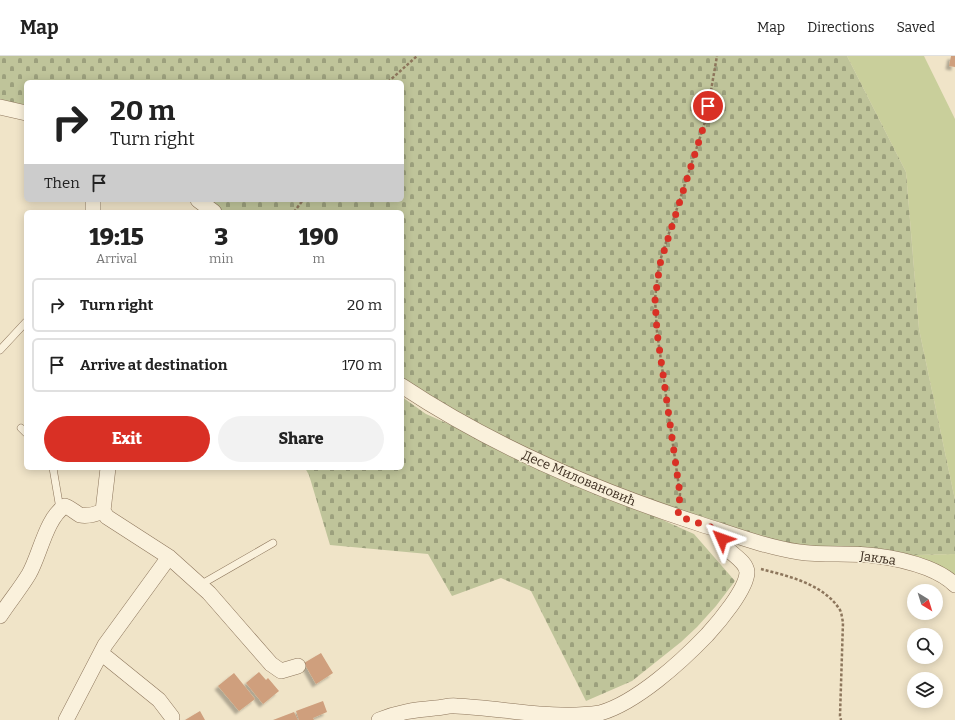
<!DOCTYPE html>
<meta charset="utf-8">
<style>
body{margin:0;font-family:Bitter,serif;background:#f2f2f2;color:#222;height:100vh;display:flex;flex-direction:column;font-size:15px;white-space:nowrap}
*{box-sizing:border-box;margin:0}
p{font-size:13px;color:#767676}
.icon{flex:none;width:22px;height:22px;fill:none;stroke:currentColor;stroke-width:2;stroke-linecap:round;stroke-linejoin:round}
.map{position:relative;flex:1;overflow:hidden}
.panel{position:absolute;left:24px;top:154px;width:380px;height:260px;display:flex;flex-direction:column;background:#fff;border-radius:6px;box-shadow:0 2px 10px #0003}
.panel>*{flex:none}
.top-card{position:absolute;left:24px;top:24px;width:380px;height:122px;border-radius:6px;box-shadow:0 2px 10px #0003;background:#fff;color:#222;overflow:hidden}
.needle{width:26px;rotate:142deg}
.buttons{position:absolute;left:907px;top:528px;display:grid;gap:8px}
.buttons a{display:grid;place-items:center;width:36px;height:36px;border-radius:50%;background:#fff;box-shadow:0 2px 10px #0003;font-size:20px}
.pin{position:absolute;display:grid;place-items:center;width:34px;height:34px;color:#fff;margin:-17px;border:2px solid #fff;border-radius:50%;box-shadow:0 1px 4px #0007}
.me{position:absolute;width:44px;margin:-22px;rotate:313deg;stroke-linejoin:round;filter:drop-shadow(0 0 3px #0008)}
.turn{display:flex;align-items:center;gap:14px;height:84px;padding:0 20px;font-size:18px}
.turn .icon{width:52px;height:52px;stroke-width:2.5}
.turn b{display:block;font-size:28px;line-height:34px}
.then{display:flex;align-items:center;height:38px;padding:0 20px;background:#0003;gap:8px;font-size:15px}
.eta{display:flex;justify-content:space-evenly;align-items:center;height:68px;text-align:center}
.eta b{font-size:24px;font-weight:800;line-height:28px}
.button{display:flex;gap:8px;margin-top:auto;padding:8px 20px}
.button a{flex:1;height:46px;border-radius:24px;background:#d93025;color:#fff;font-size:16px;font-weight:800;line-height:46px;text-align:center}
.button a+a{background:#f2f2f2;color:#222}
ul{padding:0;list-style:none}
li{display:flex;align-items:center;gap:12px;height:54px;margin:0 8px 6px;padding:0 12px;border:2px solid #e0e0e0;border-radius:6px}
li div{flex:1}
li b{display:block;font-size:15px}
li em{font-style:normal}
header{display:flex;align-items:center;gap:24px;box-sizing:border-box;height:56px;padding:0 20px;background:#fff;border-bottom:1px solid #e0e0e0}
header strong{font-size:19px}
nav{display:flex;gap:22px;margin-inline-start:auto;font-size:14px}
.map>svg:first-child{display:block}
.grass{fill:#c9cf9b}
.cemetery{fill:url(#cemetery-stones)}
.building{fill:#cf9f7d;filter:url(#shadow)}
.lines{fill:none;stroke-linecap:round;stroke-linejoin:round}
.lane-casing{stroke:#8d765c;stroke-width:8}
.street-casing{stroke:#8d765c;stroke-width:16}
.path{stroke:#8d765c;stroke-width:2.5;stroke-dasharray:3 2;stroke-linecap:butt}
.lane{stroke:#faf1dc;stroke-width:7}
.street{stroke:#faf1dc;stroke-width:15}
.route{stroke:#d93025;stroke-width:7;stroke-dasharray:0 12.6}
.labels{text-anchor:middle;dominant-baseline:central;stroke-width:3;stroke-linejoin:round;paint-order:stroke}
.street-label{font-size:13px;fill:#3d2e20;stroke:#f7eed8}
</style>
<header>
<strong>Map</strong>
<nav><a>Map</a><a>Directions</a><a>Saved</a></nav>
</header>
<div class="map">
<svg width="955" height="664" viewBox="0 0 955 664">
<defs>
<pattern id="cemetery-stones" width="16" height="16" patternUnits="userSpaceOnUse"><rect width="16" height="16" fill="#bfc49a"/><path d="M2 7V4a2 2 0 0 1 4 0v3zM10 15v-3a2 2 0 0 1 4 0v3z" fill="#9ca07d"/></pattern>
<filter id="shadow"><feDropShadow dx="-3.5" dy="3.5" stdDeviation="1" flood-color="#0004"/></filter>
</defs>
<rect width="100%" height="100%" fill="#f0e4c8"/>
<path class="grass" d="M 847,0 L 924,0 L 955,63 L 955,444 L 919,273 L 906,116 Z
M 955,498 L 955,529 L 876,500 Z"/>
<path class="cemetery" d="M 0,0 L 847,0 L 906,116 L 919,273 L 955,444 L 955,498 L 876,500 L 823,499 L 595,430 L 402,330 L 402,156 L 214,156 L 198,144 L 402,144 L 402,26 L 26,26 L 26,57 L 0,51 Z
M 402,341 L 426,358 L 694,478 L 735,525 L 716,550 L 697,571 L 681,586 L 632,625 L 586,645 L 531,535 L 501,522 L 452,540 L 428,498 L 330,489 L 309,419 L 305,412 L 402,412 Z"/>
<path class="building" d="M 951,0 L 955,0 L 955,11 L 949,10 Z
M 321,597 L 333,617 L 316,628 L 304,607 Z
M 259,616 L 266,624 L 268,622 L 279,635 L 263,648 L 246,627 Z
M 234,617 L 255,643 L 239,655 L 218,630 Z
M 323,645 L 327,656 L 313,662 L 314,664 L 299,664 L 296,655 Z
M 200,655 L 205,664 L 185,664 Z
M 294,656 L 298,664 L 273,664 Z"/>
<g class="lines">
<defs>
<path id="lane" d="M 0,294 L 26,266
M 21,372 L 26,377
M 53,412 L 60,453
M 200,529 L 273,487"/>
<path id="street" d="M 0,51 L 26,57
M 198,144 L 214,156
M 93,156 L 93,144
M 402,330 C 494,391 595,434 700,468 C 732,478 765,491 799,496 C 825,500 851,496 877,500 C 894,502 911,506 927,512 C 937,516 947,521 955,529
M 108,412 L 103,455 L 107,461 L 169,501 L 209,537 L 271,608 L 281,615 L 298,610
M 0,560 C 9,546 20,533 29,518 C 40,499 46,462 65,450 C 71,452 76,457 80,459 C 88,461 96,458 103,455
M 101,597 L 159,644 L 172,661
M 66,664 L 105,589 L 169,501
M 379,664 C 398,656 414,654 435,652 C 442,652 449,649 456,650 C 503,652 553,664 600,657 C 636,647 681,606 707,579 C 718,567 747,533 747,516 C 746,505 732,499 726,491 C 723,486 721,480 719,474"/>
</defs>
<use href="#lane" class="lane-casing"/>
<use href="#street" class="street-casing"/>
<path class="path" d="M 388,26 L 417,0
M 294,156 L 303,144
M 679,445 L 680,438 L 657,276 L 655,243 L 659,208 L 706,63 L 717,0
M 761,513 C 788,520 824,528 840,554 C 842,558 842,563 843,566 L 840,660 L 841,664"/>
<use href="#lane" class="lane"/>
<use href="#street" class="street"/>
</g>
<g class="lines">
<path class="route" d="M 708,50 L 706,63 L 660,208 L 655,243 L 657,276 L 680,438 L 678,460 L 719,474 L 722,483"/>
</g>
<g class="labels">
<g class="street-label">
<text transform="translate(579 422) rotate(23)">Десе Миловановић</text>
<text transform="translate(878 502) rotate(8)">Јакља</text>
</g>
</g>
</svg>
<div class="buttons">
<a><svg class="needle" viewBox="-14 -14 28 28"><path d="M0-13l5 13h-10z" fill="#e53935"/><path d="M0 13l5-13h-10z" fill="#767676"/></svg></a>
<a><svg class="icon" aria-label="search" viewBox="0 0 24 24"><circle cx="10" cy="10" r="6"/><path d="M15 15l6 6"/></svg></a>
<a><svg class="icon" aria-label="layers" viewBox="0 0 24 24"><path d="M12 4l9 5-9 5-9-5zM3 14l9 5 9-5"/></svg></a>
</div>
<div class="pin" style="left:708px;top:50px;background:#d93025"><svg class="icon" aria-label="arrive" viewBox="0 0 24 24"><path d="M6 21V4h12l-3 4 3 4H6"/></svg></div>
<svg class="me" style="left:722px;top:483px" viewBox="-20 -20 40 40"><path d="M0-17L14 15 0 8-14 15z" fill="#d93025" stroke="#fff" stroke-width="4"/></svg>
<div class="top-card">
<div class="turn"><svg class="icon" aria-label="right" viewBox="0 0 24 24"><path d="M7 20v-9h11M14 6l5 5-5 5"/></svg><div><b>20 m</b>Turn right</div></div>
<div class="then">Then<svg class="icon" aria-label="arrive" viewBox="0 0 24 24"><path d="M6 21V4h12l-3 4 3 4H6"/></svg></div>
</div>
<section class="panel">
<div class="eta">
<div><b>19:15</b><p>Arrival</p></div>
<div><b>3</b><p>min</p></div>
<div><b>190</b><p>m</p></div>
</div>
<ul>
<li><svg class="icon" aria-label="right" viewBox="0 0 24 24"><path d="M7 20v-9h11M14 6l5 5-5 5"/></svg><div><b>Turn right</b></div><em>20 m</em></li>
<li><svg class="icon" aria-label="arrive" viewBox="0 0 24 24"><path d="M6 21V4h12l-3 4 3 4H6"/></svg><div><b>Arrive at destination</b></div><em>170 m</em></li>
</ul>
<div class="button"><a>Exit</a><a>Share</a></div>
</section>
</div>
